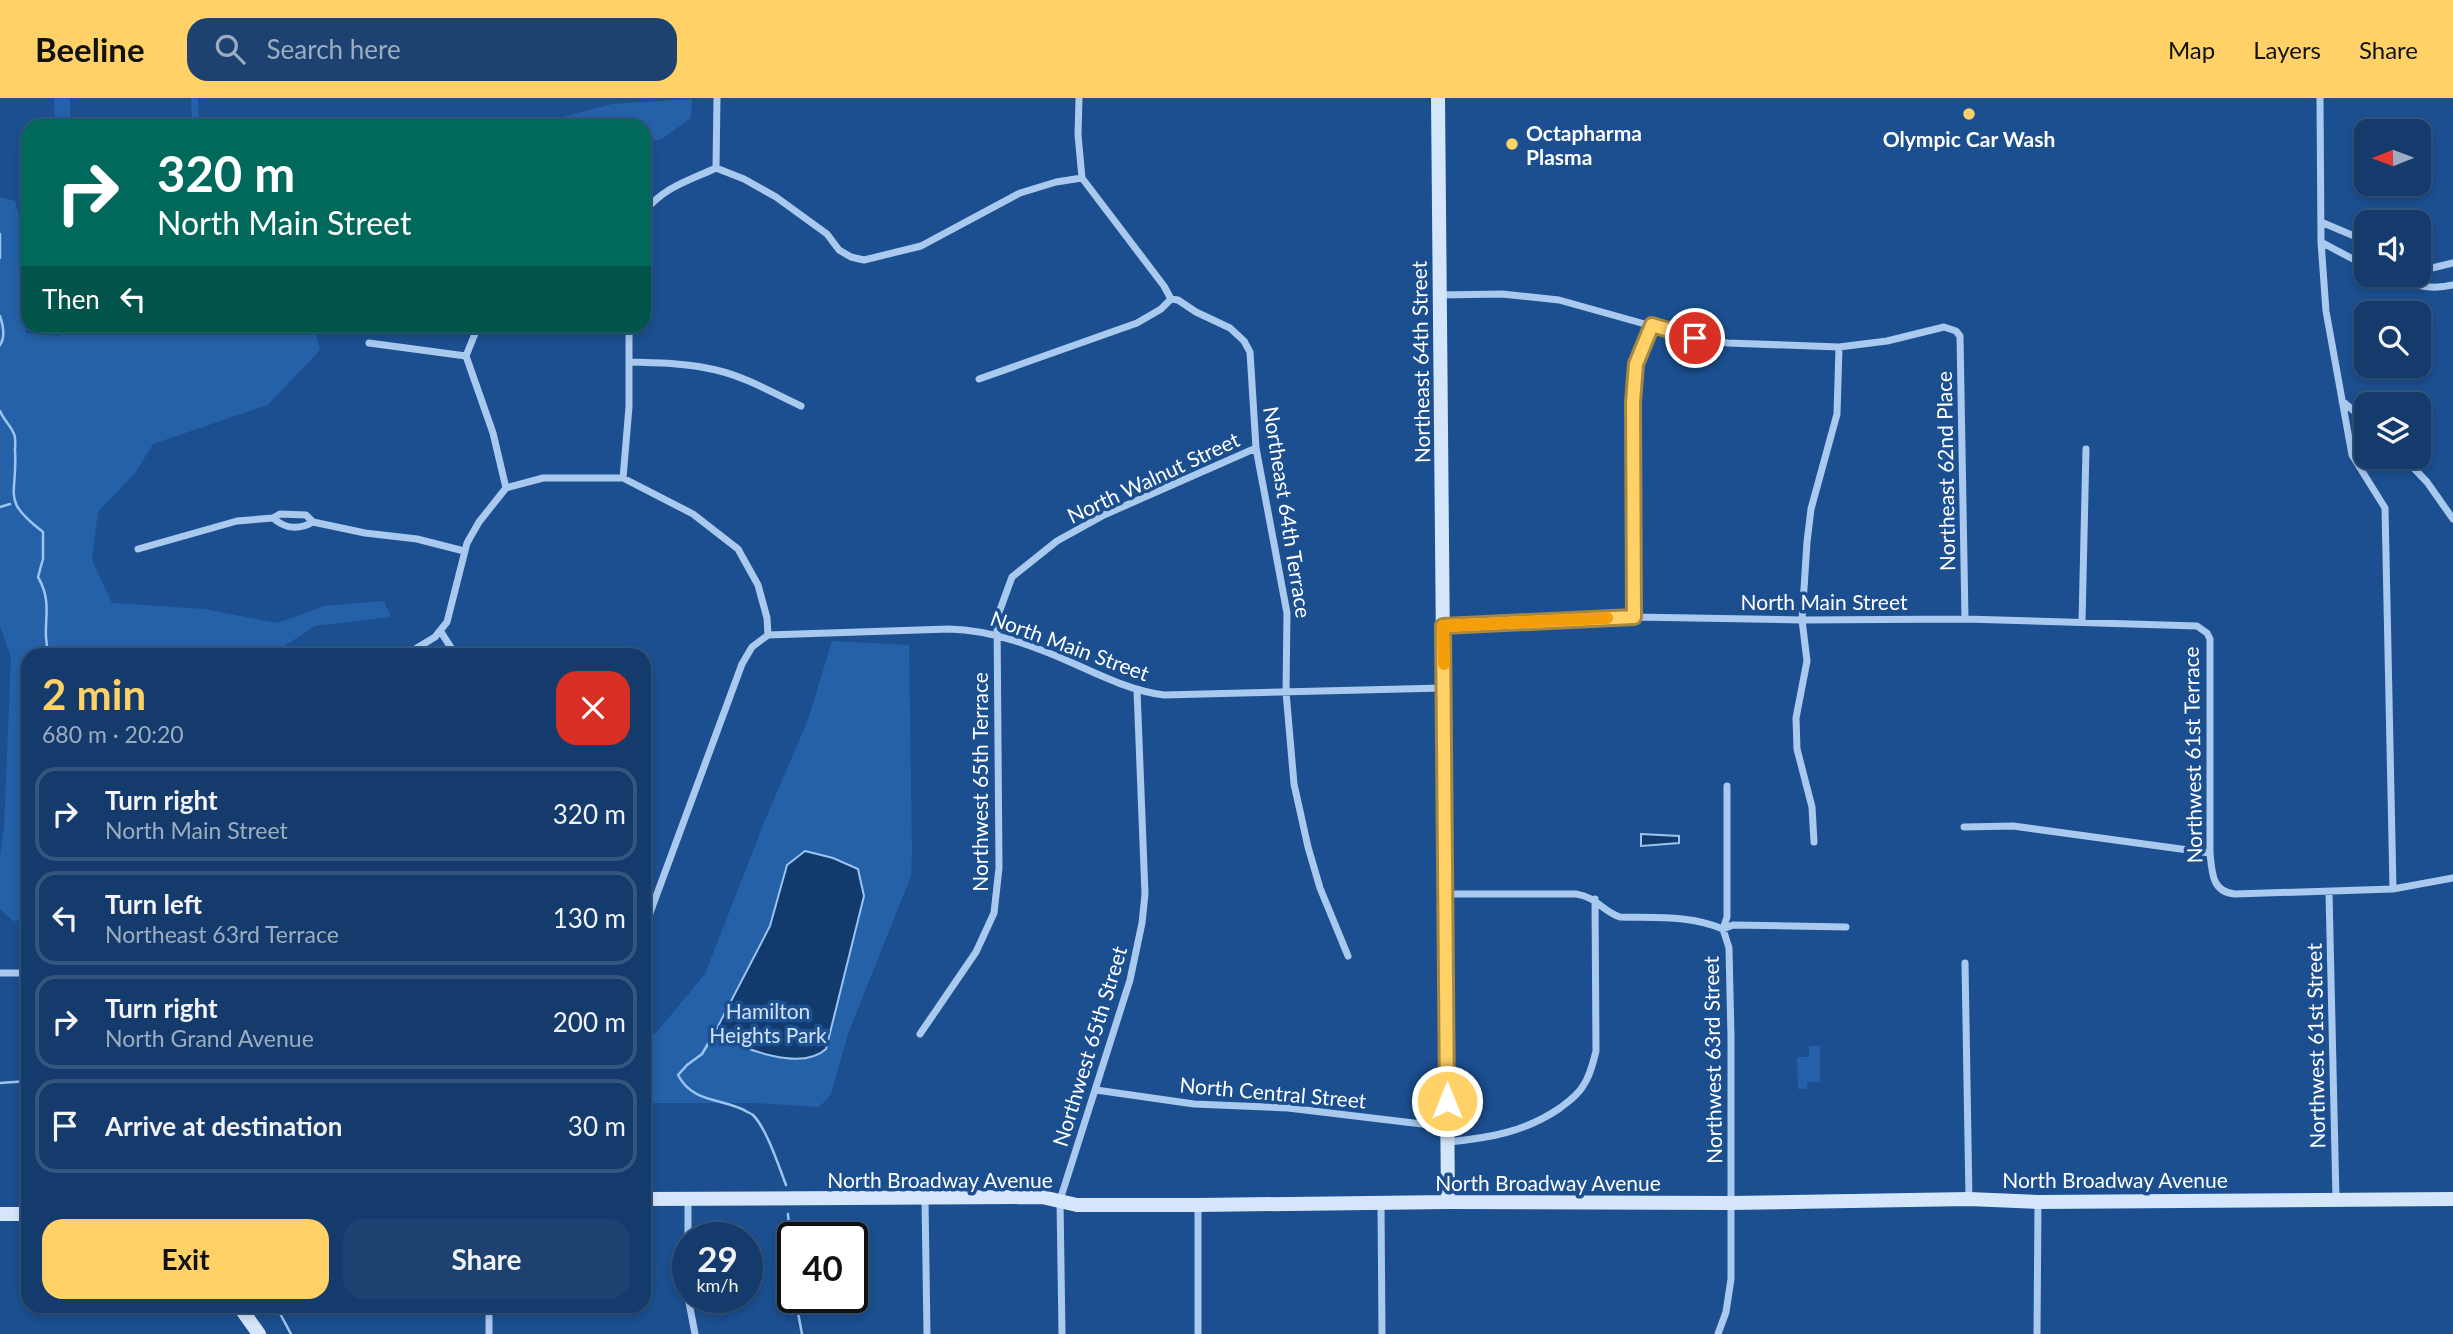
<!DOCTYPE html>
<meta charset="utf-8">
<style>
body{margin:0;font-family:Lato,sans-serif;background:#1d4271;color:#f1f3f6;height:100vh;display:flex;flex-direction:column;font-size:26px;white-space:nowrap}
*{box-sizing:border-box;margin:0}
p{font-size:23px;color:#9dadc1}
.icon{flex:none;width:38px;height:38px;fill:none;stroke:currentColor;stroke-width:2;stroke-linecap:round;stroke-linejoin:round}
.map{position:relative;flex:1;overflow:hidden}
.drawer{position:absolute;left:21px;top:550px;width:630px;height:665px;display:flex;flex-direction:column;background:#143b6b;border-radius:21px;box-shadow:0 4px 10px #0003,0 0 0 2px #33557e}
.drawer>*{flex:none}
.banner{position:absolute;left:21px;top:21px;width:630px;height:214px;border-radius:21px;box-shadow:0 4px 10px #0003,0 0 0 2px #33557e;background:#00695c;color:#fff;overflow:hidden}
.needle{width:46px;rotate:269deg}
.controls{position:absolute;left:2354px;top:21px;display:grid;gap:14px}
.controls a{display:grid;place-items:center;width:77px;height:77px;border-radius:14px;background:#143b6b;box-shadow:0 4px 10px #0003,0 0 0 2px #33557e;font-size:35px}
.speed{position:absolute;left:672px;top:1124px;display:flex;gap:14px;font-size:35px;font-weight:700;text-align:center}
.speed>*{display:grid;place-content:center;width:91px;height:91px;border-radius:50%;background:#143b6b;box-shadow:0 4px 10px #0003,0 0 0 2px #33557e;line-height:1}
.speed small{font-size:18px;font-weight:400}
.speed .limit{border:4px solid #111;border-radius:10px;background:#fff;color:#111}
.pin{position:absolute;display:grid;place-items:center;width:60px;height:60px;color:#fff;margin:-30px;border:4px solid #fff;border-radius:50%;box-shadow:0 2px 7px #0007}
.me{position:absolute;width:77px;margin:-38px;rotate:0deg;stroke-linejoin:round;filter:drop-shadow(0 0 5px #0008)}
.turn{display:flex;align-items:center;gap:24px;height:147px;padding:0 21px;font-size:32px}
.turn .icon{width:91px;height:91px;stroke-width:2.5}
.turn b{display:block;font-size:49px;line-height:60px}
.then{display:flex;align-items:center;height:66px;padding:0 21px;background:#0003;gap:14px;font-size:26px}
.round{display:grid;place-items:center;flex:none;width:74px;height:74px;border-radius:21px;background:#1d4271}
.overview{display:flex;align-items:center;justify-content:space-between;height:119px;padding:0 21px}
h1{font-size:42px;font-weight:700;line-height:52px;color:#ffd166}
.action{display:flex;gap:14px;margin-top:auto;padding:14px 21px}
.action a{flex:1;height:80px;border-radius:21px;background:#ffd166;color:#111;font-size:28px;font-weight:700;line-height:80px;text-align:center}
.action a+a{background:#1d4271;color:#f1f3f6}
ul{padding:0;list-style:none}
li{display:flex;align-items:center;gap:21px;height:94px;margin:0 14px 10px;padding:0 7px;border:4px solid #33557e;border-radius:21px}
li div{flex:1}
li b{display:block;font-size:26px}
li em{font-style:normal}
header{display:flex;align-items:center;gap:42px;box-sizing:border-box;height:98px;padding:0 35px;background:#ffd166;color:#111}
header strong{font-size:33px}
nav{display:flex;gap:38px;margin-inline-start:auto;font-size:24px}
.search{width:490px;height:63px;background:#1d4271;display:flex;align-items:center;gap:18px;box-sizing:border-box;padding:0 24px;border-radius:21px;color:#9dadc1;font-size:26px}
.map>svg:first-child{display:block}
.green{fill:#2461a8}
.water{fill:#123a6d;stroke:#9cc4f0;stroke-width:2}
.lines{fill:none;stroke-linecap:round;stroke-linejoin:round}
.stream{stroke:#9cc4f0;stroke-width:2.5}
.street{stroke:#a9c9ee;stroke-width:7}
.secondary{stroke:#d6e6fa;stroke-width:14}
.route-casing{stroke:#a68842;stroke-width:18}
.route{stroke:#ffd166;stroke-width:12}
.slow{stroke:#f59e0b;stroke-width:12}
.poi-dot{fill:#ffd166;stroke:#1b4f8f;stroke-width:2.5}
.labels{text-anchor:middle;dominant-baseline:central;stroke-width:7;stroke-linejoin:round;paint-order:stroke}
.poi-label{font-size:21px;font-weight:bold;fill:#fff;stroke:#1b4f8f;text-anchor:start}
.street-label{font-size:21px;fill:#fff;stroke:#1b4f8f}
.park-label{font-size:21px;fill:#cfe3fa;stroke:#1b4f8f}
</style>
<header>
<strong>Beeline</strong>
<div class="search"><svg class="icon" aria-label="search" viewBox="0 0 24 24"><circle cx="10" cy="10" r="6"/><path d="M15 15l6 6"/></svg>Search here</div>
<nav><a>Map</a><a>Layers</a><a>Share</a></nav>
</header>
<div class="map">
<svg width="2453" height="1236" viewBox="0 0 2453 1236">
<rect width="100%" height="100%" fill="#1b4f8f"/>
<path class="green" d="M 54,0 L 70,0 L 70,28 L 55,28 Z
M 191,0 L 198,0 L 199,28 L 192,28 Z
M 692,1 L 691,20 L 662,41 L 644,45 L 644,28 L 529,28 L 612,6 Z
M 0,99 L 15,103 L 22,127 L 26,235 L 59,238 L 59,228 L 74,228 L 91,234 L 208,228 L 218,235 L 227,228 L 314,228 L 320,252 L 268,307 L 153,346 L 136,374 L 98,414 L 92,462 L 112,505 L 204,511 L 277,525 L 324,508 L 384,503 L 391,519 L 315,528 L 272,556 L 28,556 L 28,821 L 13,823 L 0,811 L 0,759 L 4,728 L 11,559 L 0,528 Z
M 832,543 L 909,547 L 912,753 L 911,778 L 848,936 L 831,997 L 819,1009 L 754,1005 L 644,1005 L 644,939 L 656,935 L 705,876 L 765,722 L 808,622 Z
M 1809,948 L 1820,948 L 1820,984 L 1807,984 L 1807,991 L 1798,991 L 1797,959 L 1809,959 Z"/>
<path class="water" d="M 1641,736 L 1679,738 L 1679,745 L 1641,748 Z
M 805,753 L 833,760 L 858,771 L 864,798 L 826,951 C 801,974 746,951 717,938 L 715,934 L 770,828 L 787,767 Z"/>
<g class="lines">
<path class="stream" d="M 0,136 L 0,160
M 0,218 C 3,227 6,239 0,247
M 0,313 C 3,321 11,328 14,336 C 16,340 15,347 15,352 C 18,399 0,401 43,434 L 43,461 L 38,479 C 55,508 40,528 49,556
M 0,409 L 10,406
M 715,934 L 702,956 L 687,967 L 678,977 C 692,1004 719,1000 744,1012 C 745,1013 752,1016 753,1017 C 767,1031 779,1069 786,1087
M 0,985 L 28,983
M 788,1116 L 793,1178
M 795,1199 L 802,1236
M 276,1208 L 291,1236"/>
<path class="street" d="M 1079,0 L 1078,37 L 1082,80 L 1164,188 L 1171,201
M 2320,0 L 2321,144 L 2326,213 L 2352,357 L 2385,410 L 2393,791
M 716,70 L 744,81 L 776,99 L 827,136 L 839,152 L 851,159 L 864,162 L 921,148 L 1020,95 L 1056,84 L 1082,80
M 716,70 L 717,0
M 644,114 C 664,89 688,83 716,70
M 2321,124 L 2366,143
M 2321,144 L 2366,168
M 2418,168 L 2432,170 L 2453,165
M 2387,177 C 2410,186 2428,193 2453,187
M 1440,197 L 1502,196 L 1559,202 L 1695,240 L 1728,245 L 1839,249 L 1887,243 L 1944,229 L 1956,233 L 1960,238 L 1965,521
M 1171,201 L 1178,202 L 1196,214 L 1230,230 L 1244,243 L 1250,254 L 1256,350 L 1287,515 L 1286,594 L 1294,686 L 1308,749 L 1320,790 L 1348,858
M 369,245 L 466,258
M 629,264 C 658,265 688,265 716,272 C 746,279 773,295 801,308
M 979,281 L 1137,225 L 1161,211 L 1171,201
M 2342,303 L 2366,323
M 2403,359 L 2427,384 L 2453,421
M 623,380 L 629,309 L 629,228
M 506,390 L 543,380 L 623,380 L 693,416 L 738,451 L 758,487 L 767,520 L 768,537
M 273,420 C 285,431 299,432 313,424
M 138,451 L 237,423 L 273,420 L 280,416 L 306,417 L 313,424 L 365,435 L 417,441 L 464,453
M 1634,519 L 1633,304 L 1636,266 L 1652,227
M 2082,524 L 2086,351
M 1443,529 L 1634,519 L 1802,522 L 1965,521 L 2197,528 L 2207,535 L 2210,541 L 2210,755 C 2212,775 2212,794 2235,796 L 2393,791 L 2453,780
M 441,534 L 455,556
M 407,556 L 435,539 L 447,524 L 467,445 L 479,424 L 506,390 L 493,335 L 466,258 L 478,228
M 1964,729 L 2013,728 L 2210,755
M 1814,744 L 1812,709 L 1797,651 L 1796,620 L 1807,563 L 1802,522 L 1807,444 L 1811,411 L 1837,316 L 1839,249
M 2329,794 L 2336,1101
M 1446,796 L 1576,796 C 1597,799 1602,813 1620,819 C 1656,820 1690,817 1723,831 L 1733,827 L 1846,829
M 644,831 L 742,566 L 752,549 L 768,537 L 949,531 C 993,532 1037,549 1077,567 C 1106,580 1133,593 1164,597 L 1443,590
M 1965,865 L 1969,1101
M 0,875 L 28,875
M 920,936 L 976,854 L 994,815 L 999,770 L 997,520 L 1012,479 L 1057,443 L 1104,417 L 1256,350
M 1096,992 L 1194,1006 L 1288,1010 L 1447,1029
M 1448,1044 C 1489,1040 1525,1034 1560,1010 C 1568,1004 1578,997 1583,988 C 1590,978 1593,965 1596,953 L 1595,801
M 925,1101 L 927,1236
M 688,1102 L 688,1140
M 1381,1105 L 1382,1236
M 1198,1107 L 1198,1236
M 688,1199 L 695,1236
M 489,1236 L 489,1208
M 1062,1236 L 1060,1102 L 1130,882 L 1142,825 L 1145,796 L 1137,592
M 1718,1236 L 1726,1214 L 1731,1181 L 1731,939 L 1729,850 L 1723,831 L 1727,819 L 1727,688
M 2037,1236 L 2038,1104"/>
<path class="secondary" d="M 1438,0 L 1448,1104
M 644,1101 L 1042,1099 L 1077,1107 L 1198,1107 L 1448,1104 L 1730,1105 L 1969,1101 L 2038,1104 L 2453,1101
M 0,1116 L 28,1116
M 239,1208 L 259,1236"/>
</g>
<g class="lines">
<defs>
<path id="route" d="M 1447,1003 L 1443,528 L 1634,519 L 1633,304 L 1636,266 L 1652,227 L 1695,240"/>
</defs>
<use href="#route" class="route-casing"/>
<use href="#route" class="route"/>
<path class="slow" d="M 1444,566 L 1443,528 L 1607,520"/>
</g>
<g class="poi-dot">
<circle cx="1969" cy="16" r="7"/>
<circle cx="1512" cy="46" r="7"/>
</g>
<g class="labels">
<g class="poi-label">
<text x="1526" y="34">Octapharma<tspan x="1526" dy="24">Plasma</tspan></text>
<text x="1969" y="40" text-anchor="middle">Olympic Car Wash</text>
</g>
<g class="street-label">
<text transform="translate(1420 264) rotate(-91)">Northeast 64th Street</text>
<text transform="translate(1945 373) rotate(-91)">Northeast 62nd Place</text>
<text transform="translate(1153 379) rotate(-25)">North Walnut Street</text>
<text transform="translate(1288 414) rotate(81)">Northeast 64th Terrace</text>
<text x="1824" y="503">North Main Street</text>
<text transform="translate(1070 547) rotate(20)">North Main Street</text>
<text transform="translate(2192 657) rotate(-91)">Northwest 61st Terrace</text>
<text transform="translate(979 684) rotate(-90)">Northwest 65th Terrace</text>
<text transform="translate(1089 948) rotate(-73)">Northwest 65th Street</text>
<text transform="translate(2315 948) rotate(-91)">Northwest 61st Street</text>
<text transform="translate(1712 962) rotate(-91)">Northwest 63rd Street</text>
<text transform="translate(1273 994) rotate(5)">North Central Street</text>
<text x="940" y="1081">North Broadway Avenue</text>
<text x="2115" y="1081">North Broadway Avenue</text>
<text x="1548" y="1084">North Broadway Avenue</text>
</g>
<g class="park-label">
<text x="768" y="912">Hamilton<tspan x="768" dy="24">Heights Park</tspan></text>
</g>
</g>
</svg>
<div class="controls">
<a><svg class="needle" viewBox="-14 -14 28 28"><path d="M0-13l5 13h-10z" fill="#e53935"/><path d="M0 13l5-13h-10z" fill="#9dadc1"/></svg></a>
<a><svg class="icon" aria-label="sound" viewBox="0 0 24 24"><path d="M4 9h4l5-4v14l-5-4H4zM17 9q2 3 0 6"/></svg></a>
<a><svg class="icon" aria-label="search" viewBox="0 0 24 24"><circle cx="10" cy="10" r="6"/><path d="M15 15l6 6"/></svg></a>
<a><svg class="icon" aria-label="layers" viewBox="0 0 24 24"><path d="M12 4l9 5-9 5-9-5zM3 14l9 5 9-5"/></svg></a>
</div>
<div class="speed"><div>29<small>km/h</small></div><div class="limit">40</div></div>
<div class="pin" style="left:1695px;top:240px;background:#d93025"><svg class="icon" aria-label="arrive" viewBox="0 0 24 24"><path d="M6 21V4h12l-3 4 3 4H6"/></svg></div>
<svg class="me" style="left:1447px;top:1003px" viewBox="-20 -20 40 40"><circle r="17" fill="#ffd166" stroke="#fff" stroke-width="3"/><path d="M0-11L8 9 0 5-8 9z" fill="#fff"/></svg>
<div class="banner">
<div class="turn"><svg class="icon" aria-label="right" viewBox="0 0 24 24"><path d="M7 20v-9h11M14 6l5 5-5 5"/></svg><div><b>320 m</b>North Main Street</div></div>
<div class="then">Then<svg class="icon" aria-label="left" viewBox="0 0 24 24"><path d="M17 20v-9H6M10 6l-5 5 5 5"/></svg></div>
</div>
<section class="drawer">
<div class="overview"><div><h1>2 min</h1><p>680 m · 20:20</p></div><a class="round" style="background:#d93025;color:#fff"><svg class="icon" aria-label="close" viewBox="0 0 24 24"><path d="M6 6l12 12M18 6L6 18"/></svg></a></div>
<ul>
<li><svg class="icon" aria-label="right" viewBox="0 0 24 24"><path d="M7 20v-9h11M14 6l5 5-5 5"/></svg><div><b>Turn right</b><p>North Main Street</p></div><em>320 m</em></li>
<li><svg class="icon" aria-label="left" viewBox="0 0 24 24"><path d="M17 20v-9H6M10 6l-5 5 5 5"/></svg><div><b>Turn left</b><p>Northeast 63rd Terrace</p></div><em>130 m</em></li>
<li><svg class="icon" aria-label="right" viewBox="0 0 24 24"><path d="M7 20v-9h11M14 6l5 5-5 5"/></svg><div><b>Turn right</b><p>North Grand Avenue</p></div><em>200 m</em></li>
<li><svg class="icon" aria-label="arrive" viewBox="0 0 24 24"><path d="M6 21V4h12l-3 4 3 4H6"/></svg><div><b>Arrive at destination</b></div><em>30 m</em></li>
</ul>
<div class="action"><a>Exit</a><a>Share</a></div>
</section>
</div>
